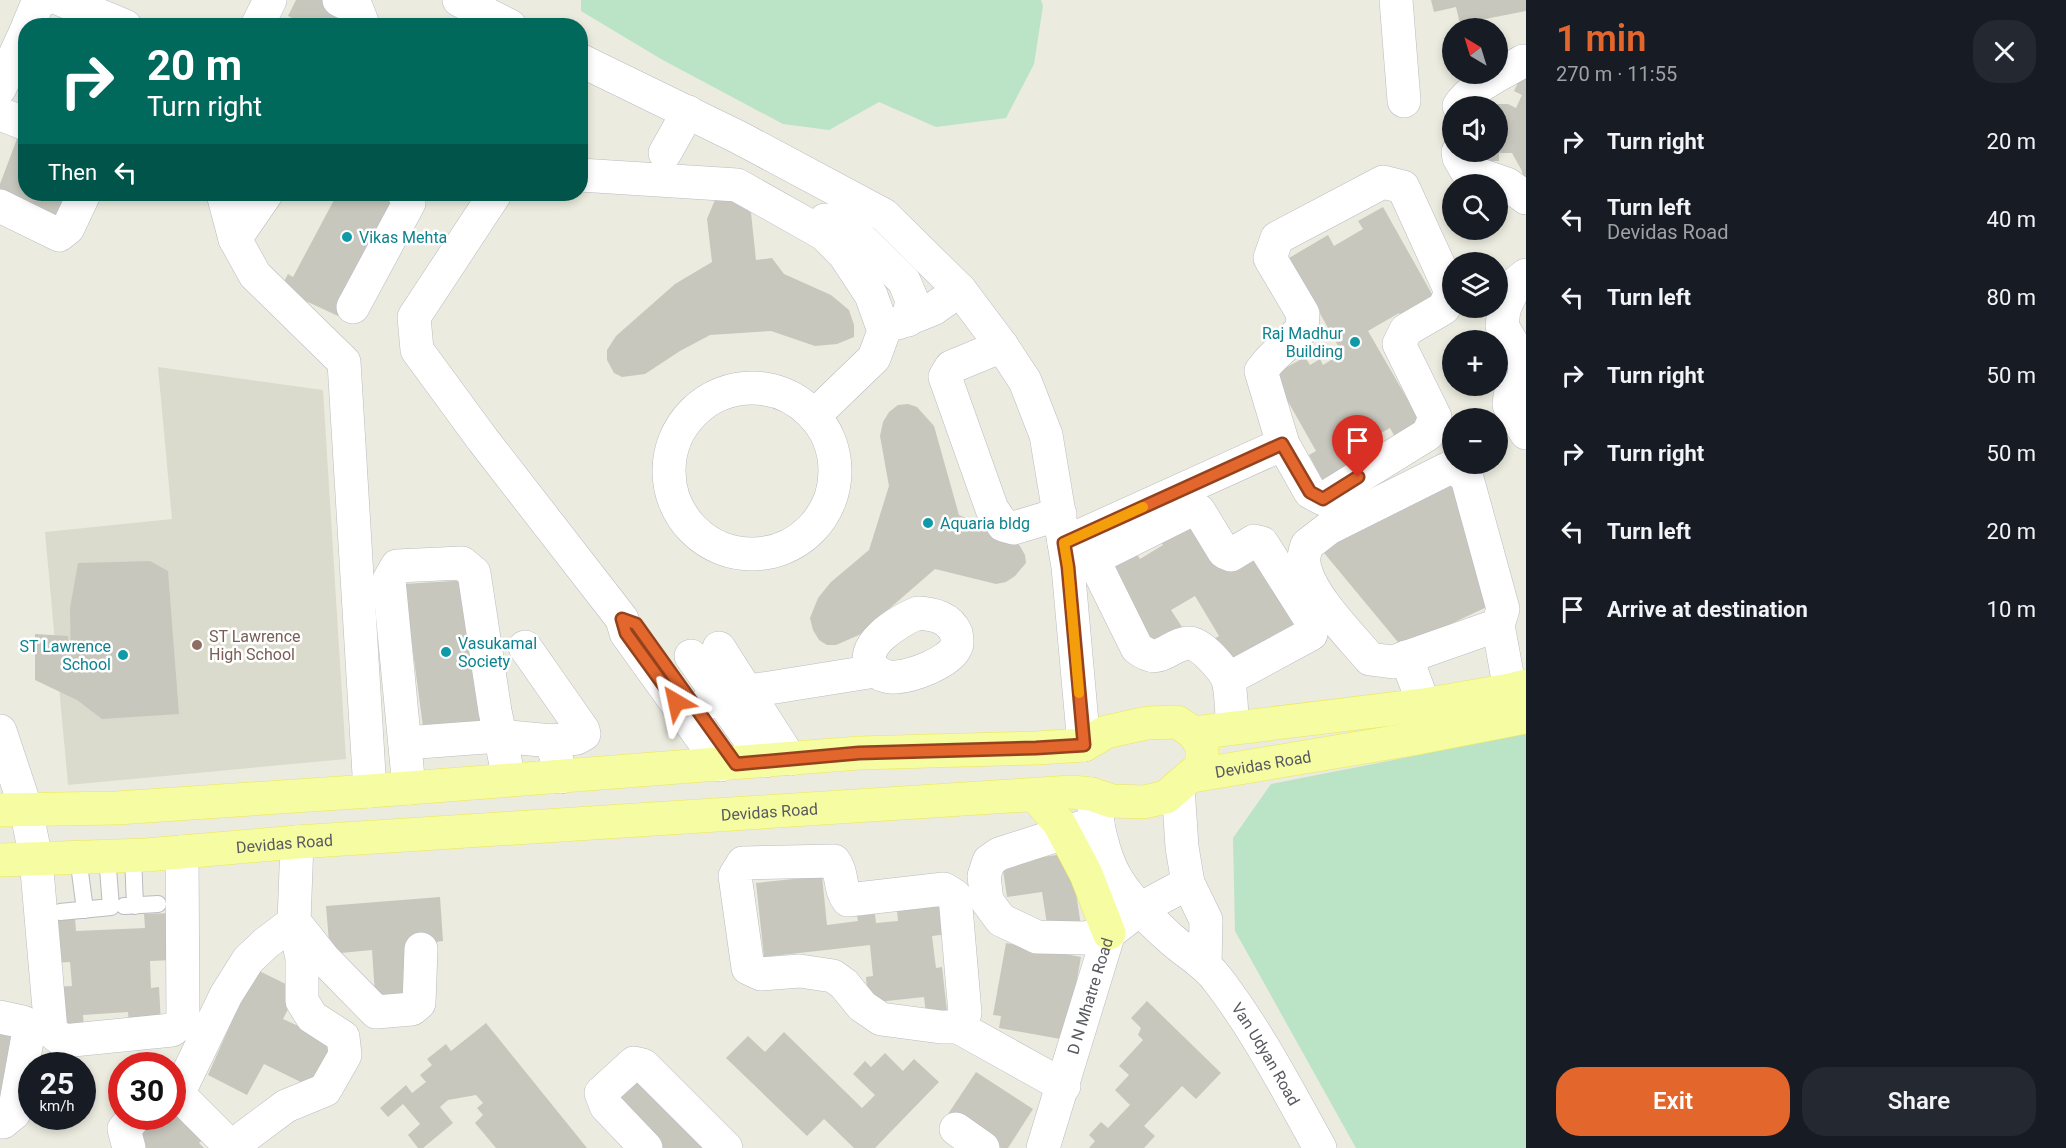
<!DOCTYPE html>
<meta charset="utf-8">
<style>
body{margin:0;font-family:Roboto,sans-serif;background:#242831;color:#f1f3f6;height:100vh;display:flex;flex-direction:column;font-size:22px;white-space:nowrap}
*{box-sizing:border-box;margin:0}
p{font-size:20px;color:#9ea1a6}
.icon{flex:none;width:33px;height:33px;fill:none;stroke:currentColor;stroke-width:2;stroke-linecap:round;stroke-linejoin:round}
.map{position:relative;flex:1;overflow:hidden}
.panel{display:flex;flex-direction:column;background:#171b24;width:540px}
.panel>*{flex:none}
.hud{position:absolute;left:18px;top:18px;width:570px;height:183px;border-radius:24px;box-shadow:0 3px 9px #0003;background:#00695c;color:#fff;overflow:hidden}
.needle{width:39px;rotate:322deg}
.fabs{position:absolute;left:1442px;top:18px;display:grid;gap:12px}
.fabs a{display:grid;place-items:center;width:66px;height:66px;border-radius:50%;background:#171b24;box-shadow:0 3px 9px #0003;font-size:30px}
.speed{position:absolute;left:18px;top:1052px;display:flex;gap:12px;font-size:30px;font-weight:700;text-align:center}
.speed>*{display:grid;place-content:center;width:78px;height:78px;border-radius:50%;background:#171b24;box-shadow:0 3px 9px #0003;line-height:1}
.speed small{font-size:15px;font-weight:400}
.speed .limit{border:9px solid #d22;background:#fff;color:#111}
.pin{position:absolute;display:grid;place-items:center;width:51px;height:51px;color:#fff;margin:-62px -26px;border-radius:50% 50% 50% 0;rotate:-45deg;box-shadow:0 0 6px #0007}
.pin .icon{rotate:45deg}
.me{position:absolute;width:66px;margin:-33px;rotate:324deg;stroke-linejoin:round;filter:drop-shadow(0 0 4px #0008)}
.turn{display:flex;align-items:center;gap:21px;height:126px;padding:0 30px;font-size:27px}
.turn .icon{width:78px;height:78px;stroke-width:2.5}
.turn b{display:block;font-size:42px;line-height:51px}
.then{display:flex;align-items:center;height:57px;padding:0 30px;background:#0003;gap:12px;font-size:22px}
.round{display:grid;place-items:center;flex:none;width:63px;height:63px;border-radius:24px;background:#242831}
.head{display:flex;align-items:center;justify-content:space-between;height:102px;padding:0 30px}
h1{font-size:36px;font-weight:600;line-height:45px;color:#e3662d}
.action{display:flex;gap:12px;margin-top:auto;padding:12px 30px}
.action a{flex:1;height:69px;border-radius:24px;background:#e3662d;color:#fff;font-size:24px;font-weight:600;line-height:69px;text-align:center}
.action a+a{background:#242831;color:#f1f3f6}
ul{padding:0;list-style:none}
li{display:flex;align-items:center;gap:18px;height:78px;padding:0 30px}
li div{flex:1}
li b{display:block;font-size:22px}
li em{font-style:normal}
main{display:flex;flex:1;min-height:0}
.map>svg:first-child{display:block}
.education{fill:#dbdbcd}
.green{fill:#bbe3c5}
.building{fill:#c8c7be}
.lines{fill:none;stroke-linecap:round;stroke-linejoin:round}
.service-casing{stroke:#babbc1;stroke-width:18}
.minor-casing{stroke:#babbc1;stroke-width:34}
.tertiary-casing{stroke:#babbc1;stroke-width:34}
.primary-casing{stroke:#ece656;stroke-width:34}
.service{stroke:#fff;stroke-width:16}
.minor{stroke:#fff;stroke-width:33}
.tertiary{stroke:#fff;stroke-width:33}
.primary{stroke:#f6fca2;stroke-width:33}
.route-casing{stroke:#94421d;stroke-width:15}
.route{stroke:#e3662d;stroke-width:10}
.slow{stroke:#f59e0b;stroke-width:10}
.culture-dot{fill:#0f9aa8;stroke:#fff;stroke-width:2}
.education-dot{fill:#8d6e63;stroke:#fff;stroke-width:2}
.labels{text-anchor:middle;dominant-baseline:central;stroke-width:5;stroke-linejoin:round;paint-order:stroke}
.culture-label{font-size:16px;fill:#0d838f;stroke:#fff;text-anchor:start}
.education-label{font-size:16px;fill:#785e54;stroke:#fff;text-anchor:start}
.street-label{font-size:16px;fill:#585a60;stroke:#fff}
</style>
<main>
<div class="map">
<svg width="1526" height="1148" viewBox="0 0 1526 1148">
<rect width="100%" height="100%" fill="#ebebdf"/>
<path class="education" d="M 158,367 L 323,390 L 346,759 L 68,785 L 45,532 L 172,519 Z"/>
<path class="green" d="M 581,0 L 1041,0 L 1043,6 L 1034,64 L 1006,118 L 936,127 L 879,102 L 829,130 L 783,124 L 661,59 L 581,11 Z
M 1526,734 L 1526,1148 L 1356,1148 L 1235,931 L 1233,838 L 1271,784 Z"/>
<path class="building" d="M 296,0 L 322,0 L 351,16 L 346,26 L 293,26 L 296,20 L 288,16 Z
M 1431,0 L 1526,0 L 1526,11 L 1460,24 L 1456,7 L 1434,12 Z
M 1526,66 L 1526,188 L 1525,188 L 1522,171 L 1512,153 L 1499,153 L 1499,161 L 1467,161 L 1467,152 L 1497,152 L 1497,106 L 1468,106 L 1468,104 L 1508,104 L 1516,108 L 1522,95 L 1514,91 Z
M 20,131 L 26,133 L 26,194 L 74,194 L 63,223 L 0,200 L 0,184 Z
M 328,194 L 386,194 L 399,200 L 338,316 L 280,289 L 288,274 L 293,277 L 334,200 L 326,196 Z
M 717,195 L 744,203 L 751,213 L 756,260 L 772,258 L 784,274 L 831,295 L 849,310 L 854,325 L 854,337 L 837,344 L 815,346 L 771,331 L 710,335 L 680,351 L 645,374 L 622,377 L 614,373 L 607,360 L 607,350 L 616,336 L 675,284 L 712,262 L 707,219 Z
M 1383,207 L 1437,303 L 1404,322 L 1399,313 L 1368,331 L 1423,426 L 1397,441 L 1390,428 L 1381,433 L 1376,423 L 1353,436 L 1361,450 L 1348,457 L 1351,463 L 1322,480 L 1309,455 L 1316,451 L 1273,375 L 1305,357 L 1310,365 L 1320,359 L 1323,365 L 1342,353 L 1289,258 L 1328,235 L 1334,246 L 1363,229 L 1358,221 Z
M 908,404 L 917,407 L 934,426 L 959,515 L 997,531 L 1010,538 L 1020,546 L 1025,555 L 1026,563 L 1015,576 L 1006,582 L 996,584 L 935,569 L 859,635 L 836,645 L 827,645 L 819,640 L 813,630 L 810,618 L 818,598 L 831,582 L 869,550 L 889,486 L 880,436 L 883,422 L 889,412 L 898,405 Z
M 1452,480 L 1491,605 L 1402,647 L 1320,548 Z
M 1194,517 L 1224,567 L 1259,546 L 1305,623 L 1234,671 L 1214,639 L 1219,636 L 1195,596 L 1171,610 L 1182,627 L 1148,648 L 1106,564 L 1133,548 L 1140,559 L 1163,545 L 1159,539 Z
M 150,561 L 168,571 L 179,714 L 102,719 L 77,700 L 35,680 L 35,634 L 68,636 L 71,670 L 70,608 L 78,563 Z
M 468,580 L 487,720 L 423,727 L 404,584 Z
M 1070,853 L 1081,926 L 1048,931 L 1042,892 L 1007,897 L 1002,863 Z
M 822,876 L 827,925 L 858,921 L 857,916 L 875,914 L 876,923 L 898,921 L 896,900 L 944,895 L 948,934 L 932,936 L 936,968 L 942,967 L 947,1011 L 926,1013 L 924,997 L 868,1003 L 866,977 L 873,976 L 870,945 L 764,957 L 756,883 Z
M 440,897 L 443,941 L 414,945 L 415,993 L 375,995 L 372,950 L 330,954 L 326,906 Z
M 172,913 L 173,960 L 150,961 L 151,988 L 159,987 L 161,1023 L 129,1024 L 128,1012 L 83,1015 L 84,1027 L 65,1028 L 54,987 L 72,986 L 70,962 L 53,963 L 51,919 L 75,918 L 76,931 L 145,928 L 144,914 Z
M 1006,943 L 1081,957 L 1066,1040 L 999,1028 L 1001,1016 L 993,1015 Z
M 255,969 L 298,990 L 283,1019 L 338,1044 L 313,1088 L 264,1064 L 247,1095 L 208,1075 Z
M 1147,1001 L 1221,1073 L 1196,1099 L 1182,1086 L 1144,1126 L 1155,1136 L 1144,1148 L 1089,1148 L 1095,1141 L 1089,1135 L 1101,1122 L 1108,1128 L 1130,1105 L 1115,1090 L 1129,1075 L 1119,1066 L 1143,1040 L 1138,1035 L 1141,1028 L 1131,1018 Z
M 0,1022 L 19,1025 L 0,1112 Z
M 486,1023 L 587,1148 L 496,1148 L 475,1123 L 483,1115 L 477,1108 L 483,1103 L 476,1095 L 448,1100 L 440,1107 L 453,1123 L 423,1148 L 418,1148 L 408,1135 L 420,1124 L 403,1104 L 388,1117 L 380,1108 L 406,1085 L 412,1093 L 426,1082 L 420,1075 L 432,1065 L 427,1059 L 446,1044 L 451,1051 Z
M 784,1032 L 862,1108 L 875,1095 L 853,1074 L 865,1061 L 871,1067 L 885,1053 L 903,1071 L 914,1059 L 939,1082 L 875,1148 L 854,1148 L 824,1119 L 807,1136 L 726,1058 L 748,1036 L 765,1052 Z
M 976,1072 L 1033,1109 L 1008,1148 L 1001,1148 L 948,1114 Z
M 634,1074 L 709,1148 L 657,1148 L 609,1099 Z
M 172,1109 L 205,1138 L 199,1143 L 204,1148 L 143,1148 L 134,1139 L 158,1116 L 172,1116 Z"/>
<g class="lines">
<defs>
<path id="service" d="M 133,855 L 135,906
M 78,857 L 85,910
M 124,906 L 158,904
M 60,912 L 111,907 L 107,856"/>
<g id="minor">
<path d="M 62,0 L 125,26"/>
<path d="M 339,0 L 357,9 L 362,22 L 360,26"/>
<path d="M 459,0 L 510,26"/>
<path d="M 1396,0 L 1404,101"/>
<path d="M 28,26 L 38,2 L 43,0"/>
<path d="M 257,26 L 270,0"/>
<path d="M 580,60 L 738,137 L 884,215 L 960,290 L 1002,346 L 1025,381 L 1046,435 L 1068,567 L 1084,745"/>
<path d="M 0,88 L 26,31"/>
<path d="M 1459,106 C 1469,88 1505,72 1523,61 L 1526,62"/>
<path d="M 0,114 L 26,124"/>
<path d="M 1458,152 L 1459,158 L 1466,170 L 1507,184 L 1526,198"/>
<path d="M 665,153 L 688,112"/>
<path d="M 580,175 L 737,185 L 824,234 L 844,254 L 871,295 L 884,331 L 874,358 L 814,416"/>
<path d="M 223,194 L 235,239 L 255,275 L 344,362 L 370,791"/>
<path d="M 495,194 L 414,317 L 417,350 L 483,440 L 622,619 L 626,633 L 721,765"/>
<path d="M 0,206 L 59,235 L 68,228 L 84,194"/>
<path d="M 825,220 L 860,238 L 904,281 L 912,300 L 908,320"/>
<path d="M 235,239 L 266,194"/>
<path d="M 1526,275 L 1516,283 L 1504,309 L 1502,326 L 1525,365 L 1524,379 L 1510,396 L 1509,405 L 1526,433"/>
<path d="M 353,307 L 409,203 L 404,194"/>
<path d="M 898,323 L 933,309 L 960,290"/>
<path d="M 1002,346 L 951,367 L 945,377 L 992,509 L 1003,525 L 1014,528 L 1060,514"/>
<circle cx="752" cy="471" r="83"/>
<path d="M 1064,543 L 1283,444 L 1310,492 L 1323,499 L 1428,434 L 1435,417 L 1399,344 L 1406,330 L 1444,308 L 1451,292 L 1403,187 L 1383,182 L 1277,238 L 1270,258 L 1303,314 L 1302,329 L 1269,361 L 1261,371 L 1283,444"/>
<path d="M 918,613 C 933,614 949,617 956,633 C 957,637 958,643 956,647 C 949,663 912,676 896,677 C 888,678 880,675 875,670 C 853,648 900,620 918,613 Z"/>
<path d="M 1498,625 L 1393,662 L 1370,659 C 1350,635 1308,594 1304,563 C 1303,557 1305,551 1307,545 L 1329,528 L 1453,466 L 1467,478 L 1503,609 L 1498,625 L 1510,690"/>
<path d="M 525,647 L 583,730 L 584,734 L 577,738 L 552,741"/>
<path d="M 719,648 L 790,759"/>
<path d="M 691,656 L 765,761"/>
<path d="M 1406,657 L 1424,705"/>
<path d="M 1228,679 L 1311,634 L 1312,622 L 1262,543 L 1254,541 L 1231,555 L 1224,552 L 1199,511 L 1189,511 L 1093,559 L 1137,648 C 1161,667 1167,645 1188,643 C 1200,641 1224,670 1228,680 C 1232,694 1231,713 1233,727"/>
<path d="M 686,716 L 719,696 L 875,671"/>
<path d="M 0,731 L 26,809 L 36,859 L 51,1031 L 63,1041 L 172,1030 L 183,1021 L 182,852"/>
<path d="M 405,743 L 499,736 L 552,741 L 561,777"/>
<path d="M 409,788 L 389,580 L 397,566 L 462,563 L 474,573 L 495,711 L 509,779"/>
<path d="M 1098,822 L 999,854 L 989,861 L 984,876 L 987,901 L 1001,920 L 1037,937 L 1085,938 L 1109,933"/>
<path d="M 297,925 L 324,959 L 376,1012 L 412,1009 L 419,1003 L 421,949"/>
<path d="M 0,1017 L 23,1022 L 29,1030 L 14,1113 L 3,1122 L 0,1122"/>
<path d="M 958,1027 L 965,1013 L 955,896 L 944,889 L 848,900 C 839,889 843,872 834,861 L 743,863 L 735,876 L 748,968 L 761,974 L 800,971 L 833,976 L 844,984 L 862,1006 L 881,1019 L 941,1027 L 958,1027 L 1064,1086"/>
<path d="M 172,1093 L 178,1094 L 232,1148"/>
<path d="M 178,1094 L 226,995 L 248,960 L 266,943 L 294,922 L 297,842"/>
<path d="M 956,1129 L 983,1148"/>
<path d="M 231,1147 L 286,1106 L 325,1090 L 345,1055 L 343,1037 L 312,1017 L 302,1001 L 302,958 L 294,922"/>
<path d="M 129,1148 L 124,1129 L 136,1116"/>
<path d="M 646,1148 L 606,1106 L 601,1093 L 634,1063 L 643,1065 L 726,1148"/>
<path id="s1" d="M 1043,1148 L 1109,933 L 1140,909 L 1188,883"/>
</g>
<g id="tertiary">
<path d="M 1178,787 L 1182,847 L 1188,883 L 1206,920 L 1205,964"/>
<path id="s2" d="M 1091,794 C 1098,822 1102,856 1118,881 C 1131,902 1151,921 1170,938 C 1186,953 1205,962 1218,980 C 1258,1032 1288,1091 1320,1148"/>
</g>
<g id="primary">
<path id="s3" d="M 1192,776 L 1412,739 L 1526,717"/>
<path d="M 1035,795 L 1059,823 L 1086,874 L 1109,933"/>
<path d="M 0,810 L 117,808 L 370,791 L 859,753 L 1037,748 L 1084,745 L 1106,732 L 1147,723 L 1177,722 L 1194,733 L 1424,705 L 1510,690 L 1526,686"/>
<path id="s4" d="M 0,860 L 146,855 L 297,842 L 1072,792 L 1091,794 L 1112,801 L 1144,802 L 1166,797 L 1202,766 L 1202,746 L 1194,733"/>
</g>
</defs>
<use href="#service" class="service-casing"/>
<use href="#minor" class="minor-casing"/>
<use href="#tertiary" class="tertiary-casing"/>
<use href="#primary" class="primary-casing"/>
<use href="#service" class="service"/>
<use href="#minor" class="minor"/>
<use href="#tertiary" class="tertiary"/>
<use href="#primary" class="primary"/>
</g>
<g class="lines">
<defs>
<path id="route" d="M 676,702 L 626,633 L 622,619 L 636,624 L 736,764 L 859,753 L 1036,748 L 1084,745 L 1068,567 L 1064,543 L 1282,444 L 1310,492 L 1323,499 L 1358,477"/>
</defs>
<use href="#route" class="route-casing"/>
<use href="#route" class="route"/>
<path class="slow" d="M 1079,693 L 1068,567 L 1064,543 L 1143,507"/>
</g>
<g class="culture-dot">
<circle cx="347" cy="237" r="6"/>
<circle cx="1355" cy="342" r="6"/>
<circle cx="928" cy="523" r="6"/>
<circle cx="446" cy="652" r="6"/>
<circle cx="123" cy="655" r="6"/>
</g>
<circle class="education-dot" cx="197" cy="645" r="6"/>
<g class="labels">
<g class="culture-label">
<text x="359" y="237">Vikas Mehta</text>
<text x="1343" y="333" text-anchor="end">Raj Madhur<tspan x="1343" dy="18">Building</tspan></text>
<text x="940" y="523">Aquaria bldg</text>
<text x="458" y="643">Vasukamal<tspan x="458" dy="18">Society</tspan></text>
<text x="111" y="646" text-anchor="end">ST Lawrence<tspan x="111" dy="18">School</tspan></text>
</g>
<g class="education-label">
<text x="209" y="636">ST Lawrence<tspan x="209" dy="18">High School</tspan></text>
</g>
<g class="street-label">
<text stroke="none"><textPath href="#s3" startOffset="72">Devidas Road</textPath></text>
<text stroke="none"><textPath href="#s4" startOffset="771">Devidas Road</textPath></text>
<text stroke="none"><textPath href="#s4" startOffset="285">Devidas Road</textPath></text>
<text stroke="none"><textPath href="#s1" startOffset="159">D N Mhatre Road</textPath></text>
<text stroke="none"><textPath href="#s2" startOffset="321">Van Udyan Road</textPath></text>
</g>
</g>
</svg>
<div class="fabs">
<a><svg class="needle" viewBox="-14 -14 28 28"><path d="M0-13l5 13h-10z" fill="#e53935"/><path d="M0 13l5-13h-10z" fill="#9ea1a6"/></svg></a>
<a><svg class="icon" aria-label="sound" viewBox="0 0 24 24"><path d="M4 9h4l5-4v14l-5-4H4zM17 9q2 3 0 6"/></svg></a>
<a><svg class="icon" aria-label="search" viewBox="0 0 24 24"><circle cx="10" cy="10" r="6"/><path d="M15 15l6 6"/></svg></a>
<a><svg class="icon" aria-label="layers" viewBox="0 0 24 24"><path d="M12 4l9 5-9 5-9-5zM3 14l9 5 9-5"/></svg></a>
<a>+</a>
<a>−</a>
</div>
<div class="speed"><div>25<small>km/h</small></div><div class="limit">30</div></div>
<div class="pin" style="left:1358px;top:477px;background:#d93025"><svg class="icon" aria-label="arrive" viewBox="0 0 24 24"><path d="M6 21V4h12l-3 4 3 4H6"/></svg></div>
<svg class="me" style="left:676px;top:702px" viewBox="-20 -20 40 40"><path d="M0-17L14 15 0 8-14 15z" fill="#e3662d" stroke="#fff" stroke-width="4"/></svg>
<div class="hud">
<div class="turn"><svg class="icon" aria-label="right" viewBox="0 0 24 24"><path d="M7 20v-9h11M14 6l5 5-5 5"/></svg><div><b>20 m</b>Turn right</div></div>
<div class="then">Then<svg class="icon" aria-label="left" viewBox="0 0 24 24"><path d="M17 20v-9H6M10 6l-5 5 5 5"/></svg></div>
</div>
</div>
<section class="panel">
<div class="head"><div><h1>1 min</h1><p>270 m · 11:55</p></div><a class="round"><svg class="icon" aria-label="close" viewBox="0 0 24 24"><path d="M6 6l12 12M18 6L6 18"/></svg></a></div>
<ul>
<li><svg class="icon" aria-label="right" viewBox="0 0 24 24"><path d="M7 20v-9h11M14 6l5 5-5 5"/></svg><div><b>Turn right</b></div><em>20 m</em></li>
<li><svg class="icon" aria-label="left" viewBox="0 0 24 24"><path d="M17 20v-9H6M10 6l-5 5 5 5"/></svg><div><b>Turn left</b><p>Devidas Road</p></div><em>40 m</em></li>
<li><svg class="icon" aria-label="left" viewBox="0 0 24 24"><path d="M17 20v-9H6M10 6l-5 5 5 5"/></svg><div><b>Turn left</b></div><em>80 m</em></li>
<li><svg class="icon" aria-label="right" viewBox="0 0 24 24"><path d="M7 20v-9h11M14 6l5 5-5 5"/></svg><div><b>Turn right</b></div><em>50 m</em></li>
<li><svg class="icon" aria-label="right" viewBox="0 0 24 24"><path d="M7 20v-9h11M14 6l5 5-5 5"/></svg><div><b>Turn right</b></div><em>50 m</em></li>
<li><svg class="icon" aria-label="left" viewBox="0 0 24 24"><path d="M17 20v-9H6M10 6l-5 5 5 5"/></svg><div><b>Turn left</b></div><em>20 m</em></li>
<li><svg class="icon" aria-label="arrive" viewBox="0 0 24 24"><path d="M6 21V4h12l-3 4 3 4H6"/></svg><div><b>Arrive at destination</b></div><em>10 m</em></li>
</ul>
<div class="action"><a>Exit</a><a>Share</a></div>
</section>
</main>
